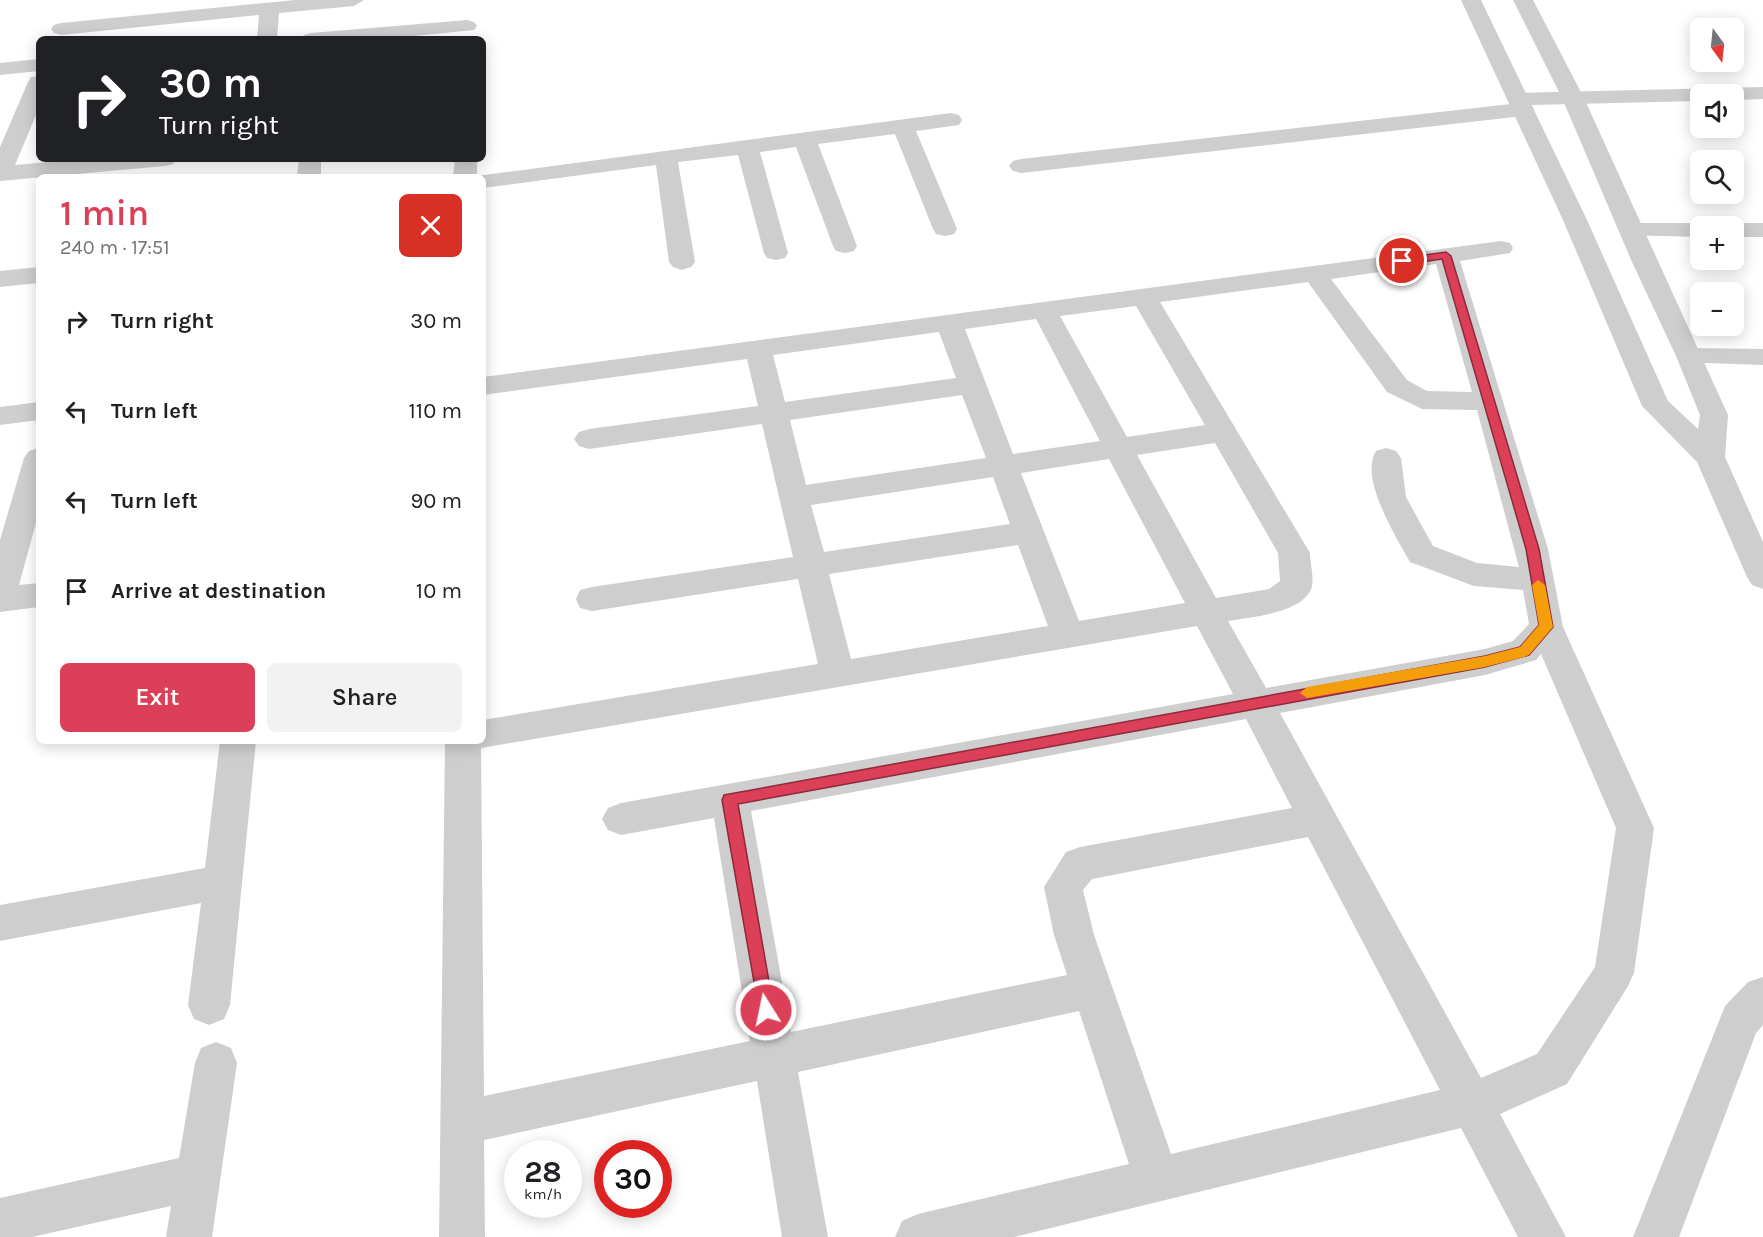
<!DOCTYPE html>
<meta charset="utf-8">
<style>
body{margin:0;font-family:Karla,sans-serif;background:#f2f2f2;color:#202124;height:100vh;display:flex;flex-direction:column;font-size:22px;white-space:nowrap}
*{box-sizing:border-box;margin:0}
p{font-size:20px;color:#757577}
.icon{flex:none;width:33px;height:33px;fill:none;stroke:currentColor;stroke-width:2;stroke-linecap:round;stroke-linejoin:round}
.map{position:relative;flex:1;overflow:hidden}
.side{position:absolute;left:36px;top:174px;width:450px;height:570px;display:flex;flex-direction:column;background:#fff;border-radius:9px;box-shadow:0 3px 15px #0003}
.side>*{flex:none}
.banner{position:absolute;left:36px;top:36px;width:450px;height:126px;border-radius:9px;box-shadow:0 3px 15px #0003;background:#202124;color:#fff;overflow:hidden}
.needle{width:39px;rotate:165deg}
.buttons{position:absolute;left:1690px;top:18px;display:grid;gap:12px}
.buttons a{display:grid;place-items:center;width:54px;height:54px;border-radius:9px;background:#fff;box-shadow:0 3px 15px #0003;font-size:30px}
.speed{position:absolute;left:504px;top:1140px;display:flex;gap:12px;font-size:30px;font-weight:700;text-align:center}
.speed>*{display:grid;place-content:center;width:78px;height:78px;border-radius:50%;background:#fff;box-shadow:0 3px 15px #0003;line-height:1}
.speed small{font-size:15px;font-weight:400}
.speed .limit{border:9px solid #d22;background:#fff;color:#111}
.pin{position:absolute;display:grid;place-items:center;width:51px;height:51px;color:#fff;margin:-26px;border:3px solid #fff;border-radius:50%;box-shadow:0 2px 6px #0007}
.me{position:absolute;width:66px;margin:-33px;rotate:350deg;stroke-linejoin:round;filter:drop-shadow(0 0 4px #0008)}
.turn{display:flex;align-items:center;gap:21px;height:126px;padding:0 24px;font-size:27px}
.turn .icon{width:78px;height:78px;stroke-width:2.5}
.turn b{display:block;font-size:42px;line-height:51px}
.round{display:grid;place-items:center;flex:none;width:63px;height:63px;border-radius:9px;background:#f2f2f2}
.head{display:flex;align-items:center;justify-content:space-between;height:102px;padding:0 24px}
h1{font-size:36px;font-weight:600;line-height:45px;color:#dc3f58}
.cta{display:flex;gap:12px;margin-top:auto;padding:12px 24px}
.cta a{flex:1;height:69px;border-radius:9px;background:#dc3f58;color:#fff;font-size:24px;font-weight:600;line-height:69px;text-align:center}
.cta a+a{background:#f2f2f2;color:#202124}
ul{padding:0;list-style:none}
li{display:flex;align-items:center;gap:18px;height:90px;padding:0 24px}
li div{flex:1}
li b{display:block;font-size:22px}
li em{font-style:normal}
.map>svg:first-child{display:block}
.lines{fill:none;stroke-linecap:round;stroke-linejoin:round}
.minor{fill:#cecece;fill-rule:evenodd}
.tertiary{fill:#cecece;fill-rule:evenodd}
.route{fill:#dc3f58;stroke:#8f2939;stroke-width:1.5}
.slow{fill:#f59e0b}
</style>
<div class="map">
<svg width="1763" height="1237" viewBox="0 0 1763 1237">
<rect width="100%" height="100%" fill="#fff"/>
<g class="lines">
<path class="minor" d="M 295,0 L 364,0 L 354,6 L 279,13 L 277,39 L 257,39 L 259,15 L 61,35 L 54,33 L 51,29 L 54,25 L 61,23 Z
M 467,20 L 474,22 L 477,26 L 474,30 L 384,39 L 301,39 L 304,35 L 311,33 Z
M 39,59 L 39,71 L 0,75 L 0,63 Z
M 39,76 L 39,108 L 15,165 L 83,159 L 176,159 L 173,164 L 165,166 L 0,181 L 0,147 L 28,82 L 31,77 Z
M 1763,87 L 1763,99 L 1734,100 L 1734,94 L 1701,94 L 1701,101 L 1531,105 L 1534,109 L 1531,114 L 1523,116 L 1021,173 L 1013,171 L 1009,166 L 1013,161 L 1021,159 L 1511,104 L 1507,99 L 1510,94 L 1518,93 Z
M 951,113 L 959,115 L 962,120 L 959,125 L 916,131 L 957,229 L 954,234 L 945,236 L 936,234 L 933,229 L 895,134 L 818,144 L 857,246 L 854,251 L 845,253 L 836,251 L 833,246 L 796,147 L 760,152 L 788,253 L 785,258 L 776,260 L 767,258 L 764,253 L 738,155 L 678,162 L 695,262 L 691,267 L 682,270 L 673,267 L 669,262 L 656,165 L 483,188 L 483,177 L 453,177 L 455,159 L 477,159 L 477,176 Z
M 299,159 L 321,159 L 321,177 L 297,177 Z
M 1633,223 L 1701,223 L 1711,226 L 1701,226 L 1701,237 L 1624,235 L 1621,230 L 1624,225 Z
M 1734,223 L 1763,223 L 1763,237 L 1734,237 L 1734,226 L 1724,226 Z
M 1501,241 L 1510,243 L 1513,248 L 1510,253 L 1460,261 L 1548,549 L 1563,627 L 1654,828 L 1634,973 L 1628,986 L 1567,1084 L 1500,1114 L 1566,1237 L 1518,1237 L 1461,1128 L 1014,1237 L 895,1237 L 902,1221 L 918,1214 L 1129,1164 L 1079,1011 L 798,1072 L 828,1237 L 782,1237 L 757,1081 L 484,1140 L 485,1237 L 439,1237 L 445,741 L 483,741 L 483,720 L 818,664 L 798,579 L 592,611 L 580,608 L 576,599 L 580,590 L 592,587 L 793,557 L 762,424 L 589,449 L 579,446 L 574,439 L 579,432 L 589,429 L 758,406 L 747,359 L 483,395 L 483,377 ZM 1436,264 L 1472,392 L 1427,391 L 1407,380 L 1331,279 ZM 1308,282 L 1387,392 L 1422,409 L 1477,410 L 1519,567 L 1477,563 L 1433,546 L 1406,497 L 1401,458 L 1396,451 L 1386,448 L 1376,451 C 1359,478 1396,537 1410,562 L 1474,586 L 1523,590 L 1529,624 L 1513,641 L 1485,649 L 1266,688 L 1228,621 C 1250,617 1306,613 1312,586 C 1314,577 1310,563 1310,553 L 1160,302 ZM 1136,306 L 1205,425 L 1127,437 L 1060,316 ZM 1036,319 L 1100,441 L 1013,454 L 965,329 ZM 939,332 L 956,378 L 785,402 L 773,355 ZM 962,395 L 986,458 L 806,485 L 790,420 ZM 1215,443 L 1278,553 L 1280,581 L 1269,589 L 1216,598 L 1137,455 ZM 1109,459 L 1185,603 L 1079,621 L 1021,473 ZM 993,477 L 1010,524 L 824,552 L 811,505 ZM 1018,545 L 1048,626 L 851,659 L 829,574 ZM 1197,626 L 1233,694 L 621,803 L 608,808 L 602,819 L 608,830 L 621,835 L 714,818 L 750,1041 L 484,1096 L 481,748 ZM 1541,654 L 1616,828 L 1595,967 L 1537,1054 L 1481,1078 L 1280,713 L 1485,675 L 1536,660 ZM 1246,719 L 1292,808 L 1080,847 L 1066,852 L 1044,887 L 1054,935 L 1067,975 L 791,1032 L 751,811 ZM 1308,837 L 1440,1090 L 1171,1154 L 1094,935 L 1083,890 L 1092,879 Z
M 39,267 L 39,283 L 0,287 L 0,271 Z
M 1690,348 L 1763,349 L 1763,365 L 1680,362 L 1676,356 L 1680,350 Z
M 39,402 L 39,420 L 0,425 L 0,407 Z
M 39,448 L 39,512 L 19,585 L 39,583 L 39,607 L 0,612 L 0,540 L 24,458 L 29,451 Z
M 220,741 L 256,741 L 230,1005 L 224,1019 L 209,1025 L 194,1019 L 188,1005 L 201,903 L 0,941 L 0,905 L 205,868 Z
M 216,1042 L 231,1048 L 237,1063 L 212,1237 L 166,1237 L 171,1206 L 32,1237 L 0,1237 L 0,1198 L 179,1158 L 195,1063 L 201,1048 Z"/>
<path class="tertiary" d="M 1461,0 L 1481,0 L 1587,220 L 1668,401 L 1698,429 L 1700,415 L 1676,356 L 1632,262 L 1562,98 L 1513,0 L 1533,0 L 1584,98 L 1728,415 L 1725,457 L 1763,542 L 1763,589 L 1752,585 L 1747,577 L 1697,462 L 1642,406 L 1563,220 Z
M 1763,977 L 1763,1025 L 1756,1033 L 1679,1237 L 1633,1237 L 1725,1006 L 1748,982 Z"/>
</g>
<path class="route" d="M 1446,252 L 1451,256 L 1539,549 L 1553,627 L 1529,655 L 1485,667 L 738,804 L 774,1010 L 772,1016 L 766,1018 L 760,1016 L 722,800 L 724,795 L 1485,656 L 1520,647 L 1539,625 L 1526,549 L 1442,259 L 1402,265 L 1397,261 L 1402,258 Z"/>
<path class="slow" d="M 1538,580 L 1545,585 L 1553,627 L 1529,655 L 1524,657 L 1485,667 L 1307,698 L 1300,693 L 1307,687 L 1485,656 L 1520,647 L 1539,625 L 1532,585 Z"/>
</svg>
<div class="buttons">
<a><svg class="needle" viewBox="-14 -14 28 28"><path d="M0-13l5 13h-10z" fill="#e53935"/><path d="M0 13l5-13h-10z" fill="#757577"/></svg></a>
<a><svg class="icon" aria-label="sound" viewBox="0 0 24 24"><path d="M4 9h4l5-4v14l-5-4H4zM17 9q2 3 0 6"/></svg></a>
<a><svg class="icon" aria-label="search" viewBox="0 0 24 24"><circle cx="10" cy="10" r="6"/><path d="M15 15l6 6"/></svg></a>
<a>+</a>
<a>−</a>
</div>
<div class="speed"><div>28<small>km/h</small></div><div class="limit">30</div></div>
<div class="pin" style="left:1402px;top:261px;background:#d93025"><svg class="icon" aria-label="arrive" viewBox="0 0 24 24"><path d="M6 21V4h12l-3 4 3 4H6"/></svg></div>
<svg class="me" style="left:766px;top:1010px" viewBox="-20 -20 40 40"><circle r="17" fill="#dc3f58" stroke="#fff" stroke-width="3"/><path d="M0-11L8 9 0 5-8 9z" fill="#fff"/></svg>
<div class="banner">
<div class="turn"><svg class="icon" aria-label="right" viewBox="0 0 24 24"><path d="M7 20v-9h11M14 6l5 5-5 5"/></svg><div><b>30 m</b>Turn right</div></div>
</div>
<section class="side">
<div class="head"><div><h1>1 min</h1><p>240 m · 17:51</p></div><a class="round" style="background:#d93025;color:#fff"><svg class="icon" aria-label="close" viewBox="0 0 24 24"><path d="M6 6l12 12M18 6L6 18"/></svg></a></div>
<ul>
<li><svg class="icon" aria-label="right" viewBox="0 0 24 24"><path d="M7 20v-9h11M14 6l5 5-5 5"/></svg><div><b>Turn right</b></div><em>30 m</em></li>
<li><svg class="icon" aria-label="left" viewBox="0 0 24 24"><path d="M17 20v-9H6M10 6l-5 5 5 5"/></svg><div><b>Turn left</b></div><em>110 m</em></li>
<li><svg class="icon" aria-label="left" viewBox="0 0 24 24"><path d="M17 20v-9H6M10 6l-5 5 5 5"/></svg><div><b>Turn left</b></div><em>90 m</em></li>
<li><svg class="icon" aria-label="arrive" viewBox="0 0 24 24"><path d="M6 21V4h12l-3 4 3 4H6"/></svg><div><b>Arrive at destination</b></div><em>10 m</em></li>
</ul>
<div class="cta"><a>Exit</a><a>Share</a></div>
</section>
</div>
